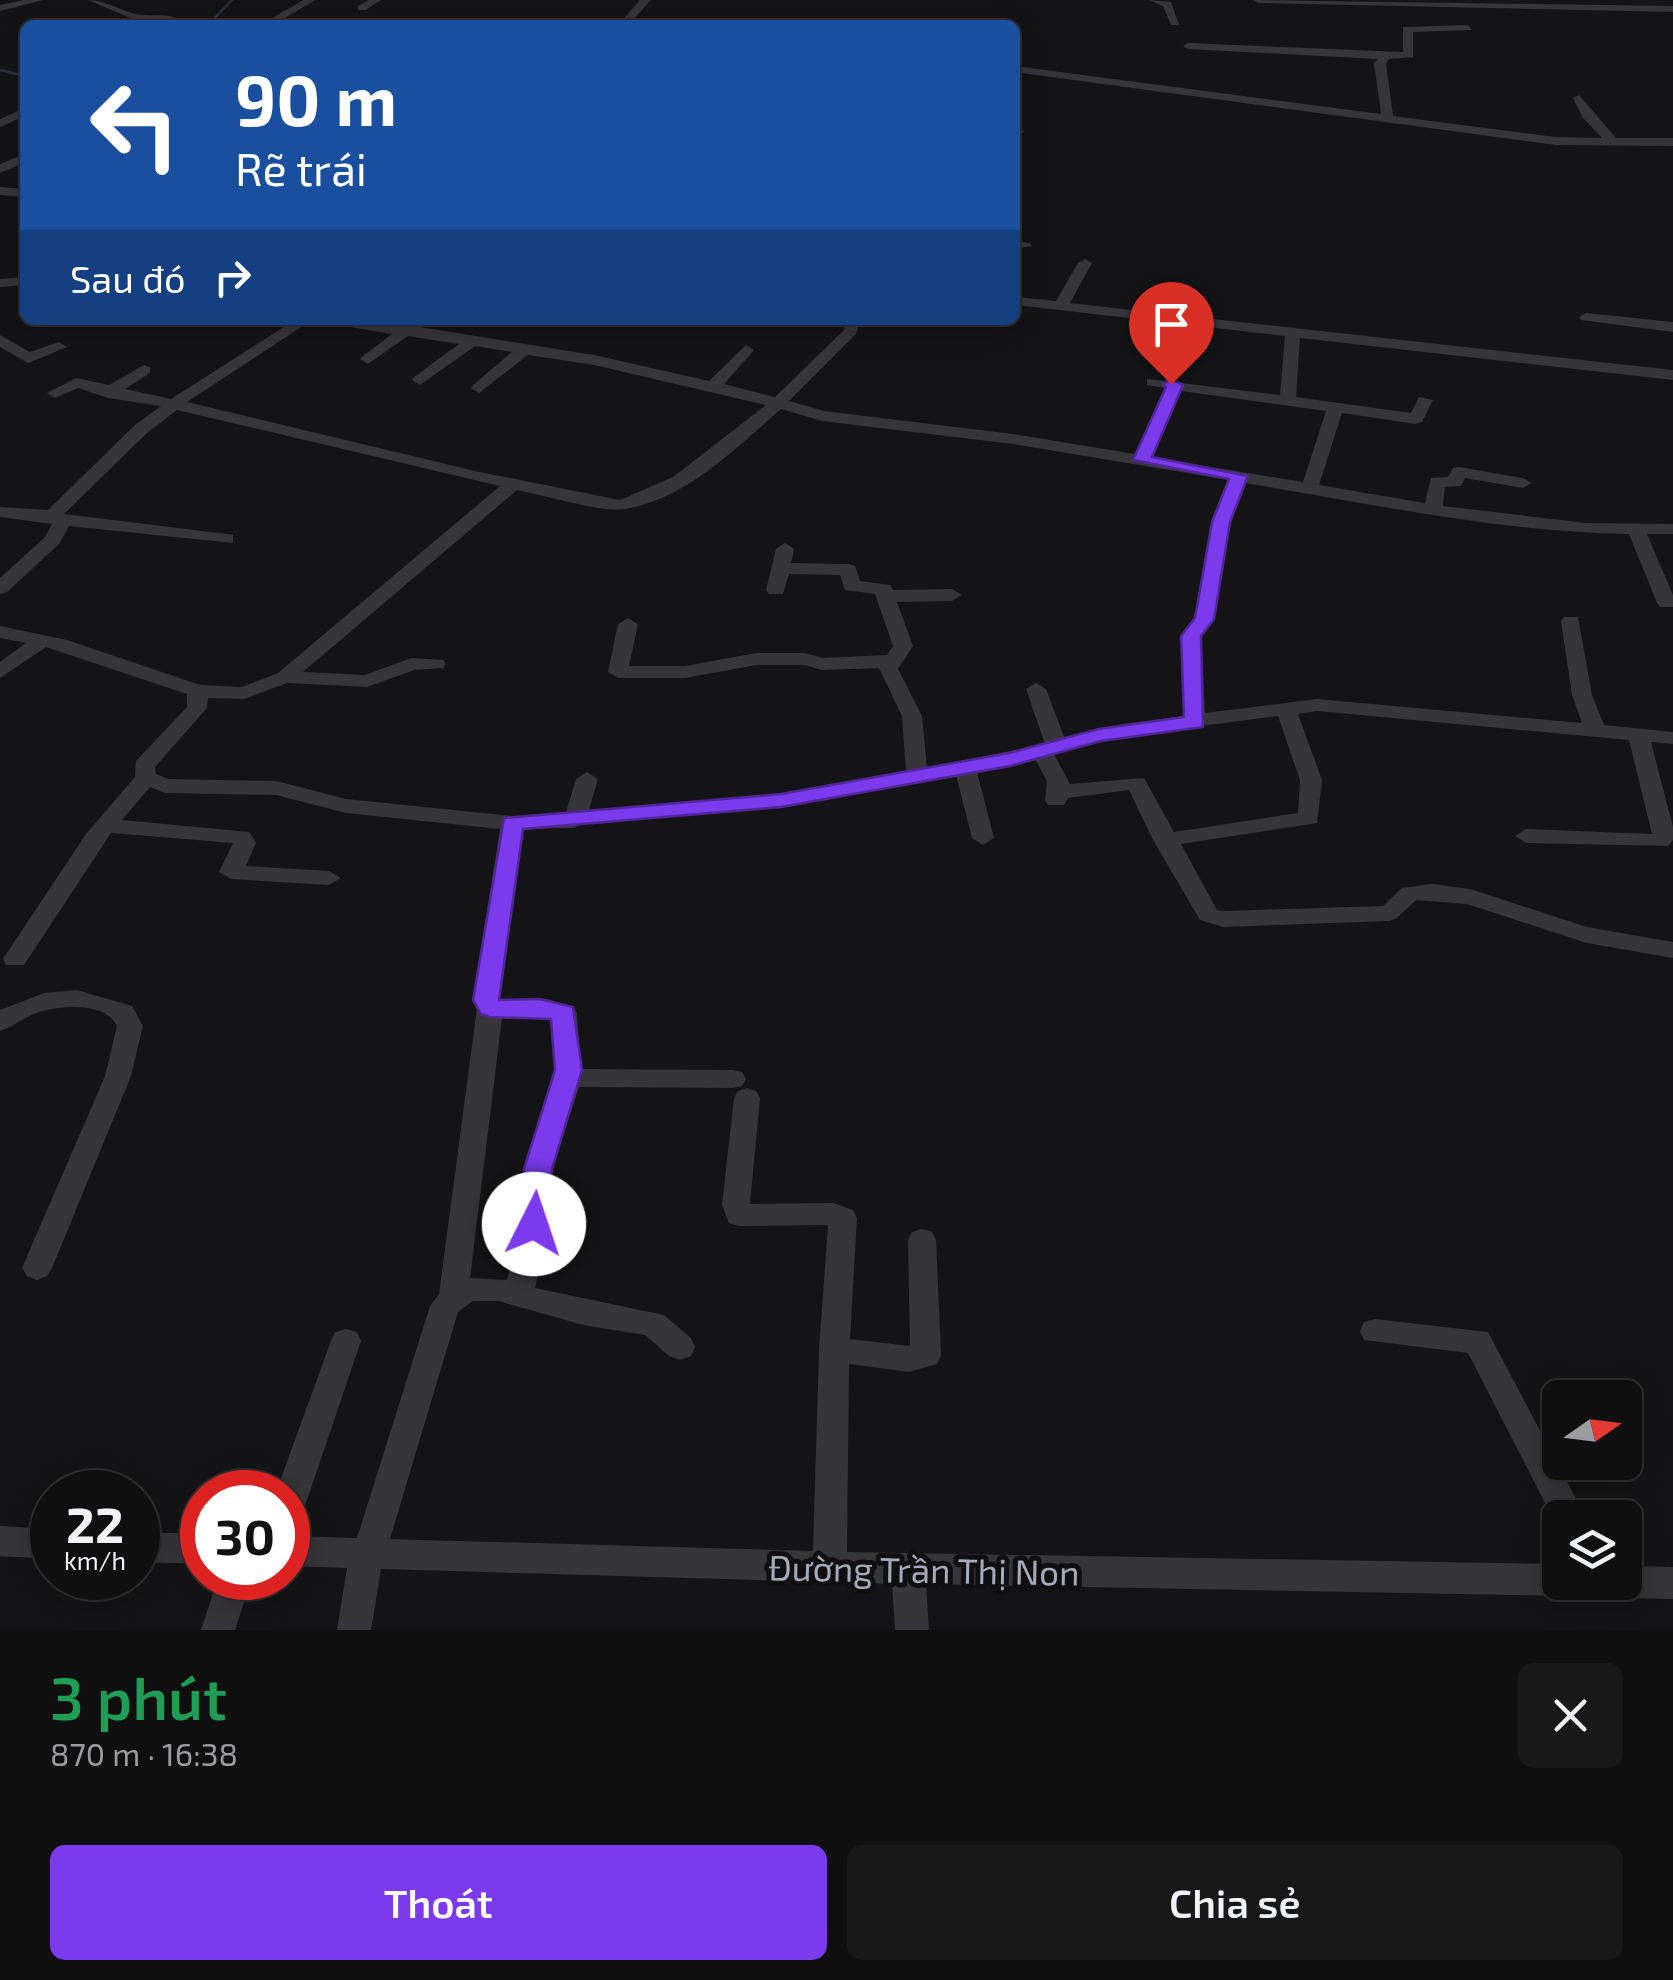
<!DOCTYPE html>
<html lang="vi">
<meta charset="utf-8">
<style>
body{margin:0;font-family:"Exo 2",sans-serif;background:#181819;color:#f1f3f6;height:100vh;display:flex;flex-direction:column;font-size:38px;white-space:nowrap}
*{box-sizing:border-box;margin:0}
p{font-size:32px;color:#9b9c9f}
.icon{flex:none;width:55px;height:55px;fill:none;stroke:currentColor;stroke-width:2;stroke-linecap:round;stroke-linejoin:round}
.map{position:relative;height:1630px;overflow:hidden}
.panel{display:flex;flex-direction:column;background:#0f0f10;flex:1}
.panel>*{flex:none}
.guide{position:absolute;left:20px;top:20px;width:1000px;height:305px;border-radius:15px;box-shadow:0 5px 25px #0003,0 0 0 2px #2f2f30;background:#1a4fa0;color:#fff;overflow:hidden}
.needle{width:65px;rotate:76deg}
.controls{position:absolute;left:1542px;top:1380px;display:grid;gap:20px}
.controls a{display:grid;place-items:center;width:100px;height:100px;border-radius:15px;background:#0f0f10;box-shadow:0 5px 25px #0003,0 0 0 2px #2f2f30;font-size:50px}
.speed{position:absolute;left:30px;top:1470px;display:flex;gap:20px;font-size:50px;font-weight:700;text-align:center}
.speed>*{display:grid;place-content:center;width:130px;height:130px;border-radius:50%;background:#0f0f10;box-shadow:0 5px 25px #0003,0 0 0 2px #2f2f30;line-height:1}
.speed small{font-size:25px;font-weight:400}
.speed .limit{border:15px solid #d22;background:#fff;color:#111}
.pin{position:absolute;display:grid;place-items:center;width:85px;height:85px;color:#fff;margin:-102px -42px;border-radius:50% 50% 50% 0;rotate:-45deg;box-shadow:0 0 10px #0007}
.pin .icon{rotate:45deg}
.me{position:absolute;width:110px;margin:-55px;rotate:4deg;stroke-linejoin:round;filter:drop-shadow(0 0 8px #0008)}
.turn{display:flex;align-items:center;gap:35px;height:210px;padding:0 50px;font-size:45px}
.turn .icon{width:130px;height:130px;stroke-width:2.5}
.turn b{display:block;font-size:70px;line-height:85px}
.then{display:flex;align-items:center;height:95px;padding:0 50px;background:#0003;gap:20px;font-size:38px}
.round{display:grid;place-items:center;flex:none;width:105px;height:105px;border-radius:15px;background:#181819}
.summary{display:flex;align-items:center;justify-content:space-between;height:170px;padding:0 50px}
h1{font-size:60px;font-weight:600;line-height:75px;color:#1e9e55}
.cta{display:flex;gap:20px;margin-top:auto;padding:20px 50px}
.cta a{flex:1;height:115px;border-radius:15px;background:#7c3aed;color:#fff;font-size:40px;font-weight:600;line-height:115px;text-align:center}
.cta a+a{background:#181819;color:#f1f3f6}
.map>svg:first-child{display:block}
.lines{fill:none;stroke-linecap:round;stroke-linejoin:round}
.stream{stroke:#2a3139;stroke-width:2.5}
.minor{fill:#35353a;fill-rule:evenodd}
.route{fill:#7c3aed;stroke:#51269a;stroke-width:2.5}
.labels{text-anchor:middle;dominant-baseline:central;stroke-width:10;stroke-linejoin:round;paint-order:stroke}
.near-street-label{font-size:35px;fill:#a6a9b6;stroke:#0f0f11}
</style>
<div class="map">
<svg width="1673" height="1630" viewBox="0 0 1673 1630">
<rect width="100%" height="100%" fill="#141416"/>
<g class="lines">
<path class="stream" d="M 208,25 L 232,0
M 0,70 L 25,76"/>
<path class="minor" d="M 24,0 L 43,0 L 0,11 L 0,5 Z
M 88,0 C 106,0 118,10 136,14 C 158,18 166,10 191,25 L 176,25 L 156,18 L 137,21 Z
M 303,0 L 315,0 L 274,25 L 261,25 Z
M 369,0 L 381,0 L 366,10 L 358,10 L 358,6 Z
M 640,0 L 651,0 L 633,20 L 662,25 L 618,25 Z
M 1149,0 L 1171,2 L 1179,25 L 1171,25 L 1163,6 Z
M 1253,0 L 1673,6 L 1673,12 L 1258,3 Z
M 1468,25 L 1472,30 L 1413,32 L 1413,57 L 1389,59 L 1386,63 L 1393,116 L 1556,137 L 1602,138 L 1583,118 L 1573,98 L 1579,95 L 1616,138 L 1673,138 L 1673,146 L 1556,145 L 1015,72 L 1015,66 L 1381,114 L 1374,63 L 1378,59 L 1188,49 L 1183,46 L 1188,43 L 1403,52 L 1403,27 Z
M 25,108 L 25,116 L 0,127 L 0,119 Z
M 1015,128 L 1022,129 L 1024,132 L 1015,136 Z
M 25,134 L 25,144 L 19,140 Z
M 25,154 L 25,163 L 0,173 L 0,164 Z
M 0,187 L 25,189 L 25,197 L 0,195 Z
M 1015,241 L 1030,243 L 1032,246 L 1015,249 Z
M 1085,259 L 1092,263 L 1070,303 L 1673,370 L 1673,380 L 1300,338 L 1296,397 L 1411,413 L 1419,397 L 1433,400 L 1422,422 L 1416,424 L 1342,413 L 1319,485 L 1425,503 L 1431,478 L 1448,477 L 1453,468 L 1459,467 L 1523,478 L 1532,483 L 1523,488 L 1465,478 L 1461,486 L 1445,487 L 1443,506 L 1586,523 L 1673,524 L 1673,534 L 1647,534 L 1673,595 L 1673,607 L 1660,607 L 1657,603 L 1629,534 C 1499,532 1373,504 1245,483 L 1230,522 L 1214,619 L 1201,636 L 1205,713 L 1317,699 L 1582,723 L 1572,695 L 1561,621 L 1564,617 L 1578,617 L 1592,695 L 1604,725 L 1673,732 L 1673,744 L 1651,742 L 1673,827 L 1673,840 L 1668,846 L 1526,843 L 1515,836 L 1526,829 L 1652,834 L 1629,740 L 1317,711 L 1298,714 L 1322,780 L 1317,823 L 1181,844 L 1217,910 L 1223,911 L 1383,906 L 1402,888 L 1432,884 L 1470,889 L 1587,927 L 1673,942 L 1673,958 L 1587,943 L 1467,904 L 1416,900 L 1397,918 L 1389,921 L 1223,927 L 1200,920 L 1153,840 L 1129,790 L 1068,798 L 1064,805 L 1048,805 L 1045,800 L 1047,781 L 1035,759 L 977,772 L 994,838 L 983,845 L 972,838 L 956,775 L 781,808 L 583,824 L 574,828 L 522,829 L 499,1000 L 547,999 L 573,1007 L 577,1013 L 580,1069 L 733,1070 L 742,1072 L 746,1079 L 742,1086 L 733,1088 L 579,1087 L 552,1169 L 548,1224 L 535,1288 L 664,1315 L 691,1338 L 695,1347 L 691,1356 L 680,1360 L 669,1356 L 645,1335 L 583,1325 L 498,1301 L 473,1301 L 458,1312 L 390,1539 L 813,1551 L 819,1350 L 828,1225 L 739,1226 L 729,1223 L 722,1205 L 734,1098 L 738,1091 L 747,1088 L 756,1091 L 760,1098 L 750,1204 L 833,1203 L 853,1210 L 857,1218 L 850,1339 L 910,1346 L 908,1240 L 912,1232 L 922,1229 L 932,1232 L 936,1240 L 941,1355 L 937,1364 L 909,1372 L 849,1364 L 847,1552 L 1560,1564 L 1560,1582 L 1576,1582 L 1572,1591 L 1560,1596 L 926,1584 L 929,1630 L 895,1630 L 892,1584 L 381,1569 L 371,1630 L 337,1630 L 347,1568 L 288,1566 L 288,1536 L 357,1538 L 430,1306 L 439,1294 L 477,1008 L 473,1000 L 500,829 L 346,813 L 276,795 L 165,793 L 150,787 L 122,820 L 249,832 L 256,843 L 246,866 L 329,871 L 341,878 L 329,885 L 231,879 L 219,872 L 233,843 L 111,833 L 24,965 L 6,965 L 3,959 L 86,834 L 135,777 L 136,761 L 187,707 L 187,694 L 46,647 L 0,678 L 0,662 L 26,643 L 0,638 L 0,626 L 67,640 L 200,685 L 242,687 L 278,673 L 500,486 L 177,410 L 147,433 L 64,514 L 227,534 L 233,535 L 233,543 L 69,526 L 59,544 L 7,592 L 0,594 L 0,578 L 45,537 L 52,524 L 0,517 L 0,507 L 48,510 L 135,425 L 161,406 L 108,398 L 78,388 L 55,398 L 47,393 L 76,378 L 109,385 L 144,365 L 150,367 L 150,373 L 125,389 L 171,399 L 295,320 L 312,320 L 187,402 L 475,471 L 620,500 L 673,477 L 766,405 L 594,365 L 528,355 L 479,393 L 471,388 L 473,385 L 512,352 L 475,346 L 420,385 L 412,380 L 414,377 L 459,344 L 408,336 L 368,364 L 360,359 L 363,356 L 392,334 L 333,324 L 326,320 L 407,325 L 594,355 L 709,381 L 746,345 L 754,350 L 724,384 L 775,397 L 844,330 L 846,320 L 860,320 L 856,334 L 789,401 L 824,411 L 1013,434 L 1135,454 L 1165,388 L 1147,385 L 1147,379 L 1280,395 L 1285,336 L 1015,305 L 1015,297 L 1056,301 L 1078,263 ZM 1181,391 L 1326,411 L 1303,482 L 1151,457 ZM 781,409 L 822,421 L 1013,444 L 1229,480 L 1212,522 L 1194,618 L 1181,636 L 1184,716 L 1123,724 L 1065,739 L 1046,689 L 1036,683 L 1026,689 L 1045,744 L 927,768 L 922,716 L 898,669 L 913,646 L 897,602 L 952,601 L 962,595 L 952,589 L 893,590 L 890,585 L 860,581 L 855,566 L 848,564 L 791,563 L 794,549 L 785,543 L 776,549 L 766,590 L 769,594 L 783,594 L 789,574 L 840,575 L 845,590 L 875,594 L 893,646 L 887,655 L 823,658 L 805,653 L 757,653 L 685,666 L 629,666 L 638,624 L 628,618 L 618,624 L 608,672 L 618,678 L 685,678 L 757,665 L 804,665 L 822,670 L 879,668 L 902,716 L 906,772 L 781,794 L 589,810 L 598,779 L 587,772 L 576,779 L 566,812 L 512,816 L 346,799 L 276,781 L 168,779 L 156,774 L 155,767 L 207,708 L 208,698 L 244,699 L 287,683 L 367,687 L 414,670 L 443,668 L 446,664 L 443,660 L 411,658 L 365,675 L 303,672 L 517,490 C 543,495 603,513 625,509 C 685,500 737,447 781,409 ZM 1278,716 L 1300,780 L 1298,813 L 1174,832 L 1144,778 L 1070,784 L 1054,754 L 1124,736 ZM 550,1017 L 555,1082 L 524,1169 L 520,1224 L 507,1280 L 470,1278 L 502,1018 Z
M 25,277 L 25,285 L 0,287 L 0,279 Z
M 1586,313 L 1673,322 L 1673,332 L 1581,320 L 1579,317 Z
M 0,335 L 30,352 L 59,342 L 67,347 L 28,363 L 0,347 Z
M 77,990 L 132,1006 L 143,1026 L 131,1076 L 52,1268 L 47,1276 L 37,1280 L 27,1276 L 22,1268 L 105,1076 L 117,1026 C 105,1001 59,1005 36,1013 C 23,1018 13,1027 0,1031 L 0,1010 L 44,993 Z
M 1375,1319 L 1488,1332 L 1586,1518 L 1560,1518 L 1558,1528 L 1468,1353 L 1364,1340 L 1360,1331 L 1364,1322 Z
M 346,1329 L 357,1332 L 361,1341 L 305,1506 L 300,1516 L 288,1521 L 288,1492 L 276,1492 L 331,1341 L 335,1332 Z
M 0,1526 L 52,1529 L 52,1559 L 0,1556 Z
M 138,1532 L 202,1534 L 202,1564 L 138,1562 Z
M 1625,1566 L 1673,1567 L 1673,1599 L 1625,1598 L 1613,1593 L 1608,1582 L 1625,1582 Z
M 218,1578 L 252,1578 L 235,1630 L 201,1630 Z"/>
</g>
<path class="route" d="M 1171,379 L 1183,385 L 1152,457 L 1248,476 L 1230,522 L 1214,619 L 1201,636 L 1203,727 L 1101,741 L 1010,766 L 781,807 L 523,829 L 499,1000 L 540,999 L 573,1007 L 582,1070 L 552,1169 L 549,1224 L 544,1232 L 524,1232 L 519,1224 L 524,1169 L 555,1070 L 551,1019 L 490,1017 L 481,1014 L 473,1000 L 504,818 L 781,794 L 1009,753 L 1099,729 L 1184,717 L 1181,636 L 1195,618 L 1212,522 L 1229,479 L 1133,460 L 1166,387 L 1163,384 Z"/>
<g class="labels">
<g class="near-street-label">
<text transform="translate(924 1569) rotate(1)">Đường Trần Thị Non</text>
</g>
</g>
</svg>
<div class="controls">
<a><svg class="needle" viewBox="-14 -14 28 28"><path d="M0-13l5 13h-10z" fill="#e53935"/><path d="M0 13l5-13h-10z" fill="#9b9c9f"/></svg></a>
<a><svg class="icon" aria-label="layers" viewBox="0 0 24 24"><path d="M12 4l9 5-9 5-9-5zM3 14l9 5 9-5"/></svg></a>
</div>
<div class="speed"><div>22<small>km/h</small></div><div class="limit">30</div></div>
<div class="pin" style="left:1171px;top:384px;background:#d93025"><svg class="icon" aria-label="arrive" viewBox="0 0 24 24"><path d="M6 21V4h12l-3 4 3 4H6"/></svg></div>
<svg class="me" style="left:534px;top:1224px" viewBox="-20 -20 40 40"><circle r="19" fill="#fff"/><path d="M0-13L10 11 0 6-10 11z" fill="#7c3aed"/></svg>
<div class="guide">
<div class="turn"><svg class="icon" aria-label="left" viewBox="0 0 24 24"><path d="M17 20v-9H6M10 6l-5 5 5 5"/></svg><div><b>90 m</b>Rẽ trái</div></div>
<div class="then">Sau đó<svg class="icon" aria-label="right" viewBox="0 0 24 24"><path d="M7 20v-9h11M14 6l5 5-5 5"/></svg></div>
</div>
</div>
<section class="panel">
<div class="summary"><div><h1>3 phút</h1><p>870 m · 16:38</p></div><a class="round"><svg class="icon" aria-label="close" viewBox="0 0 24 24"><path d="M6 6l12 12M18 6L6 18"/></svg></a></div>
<div class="cta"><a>Thoát</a><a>Chia sẻ</a></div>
</section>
